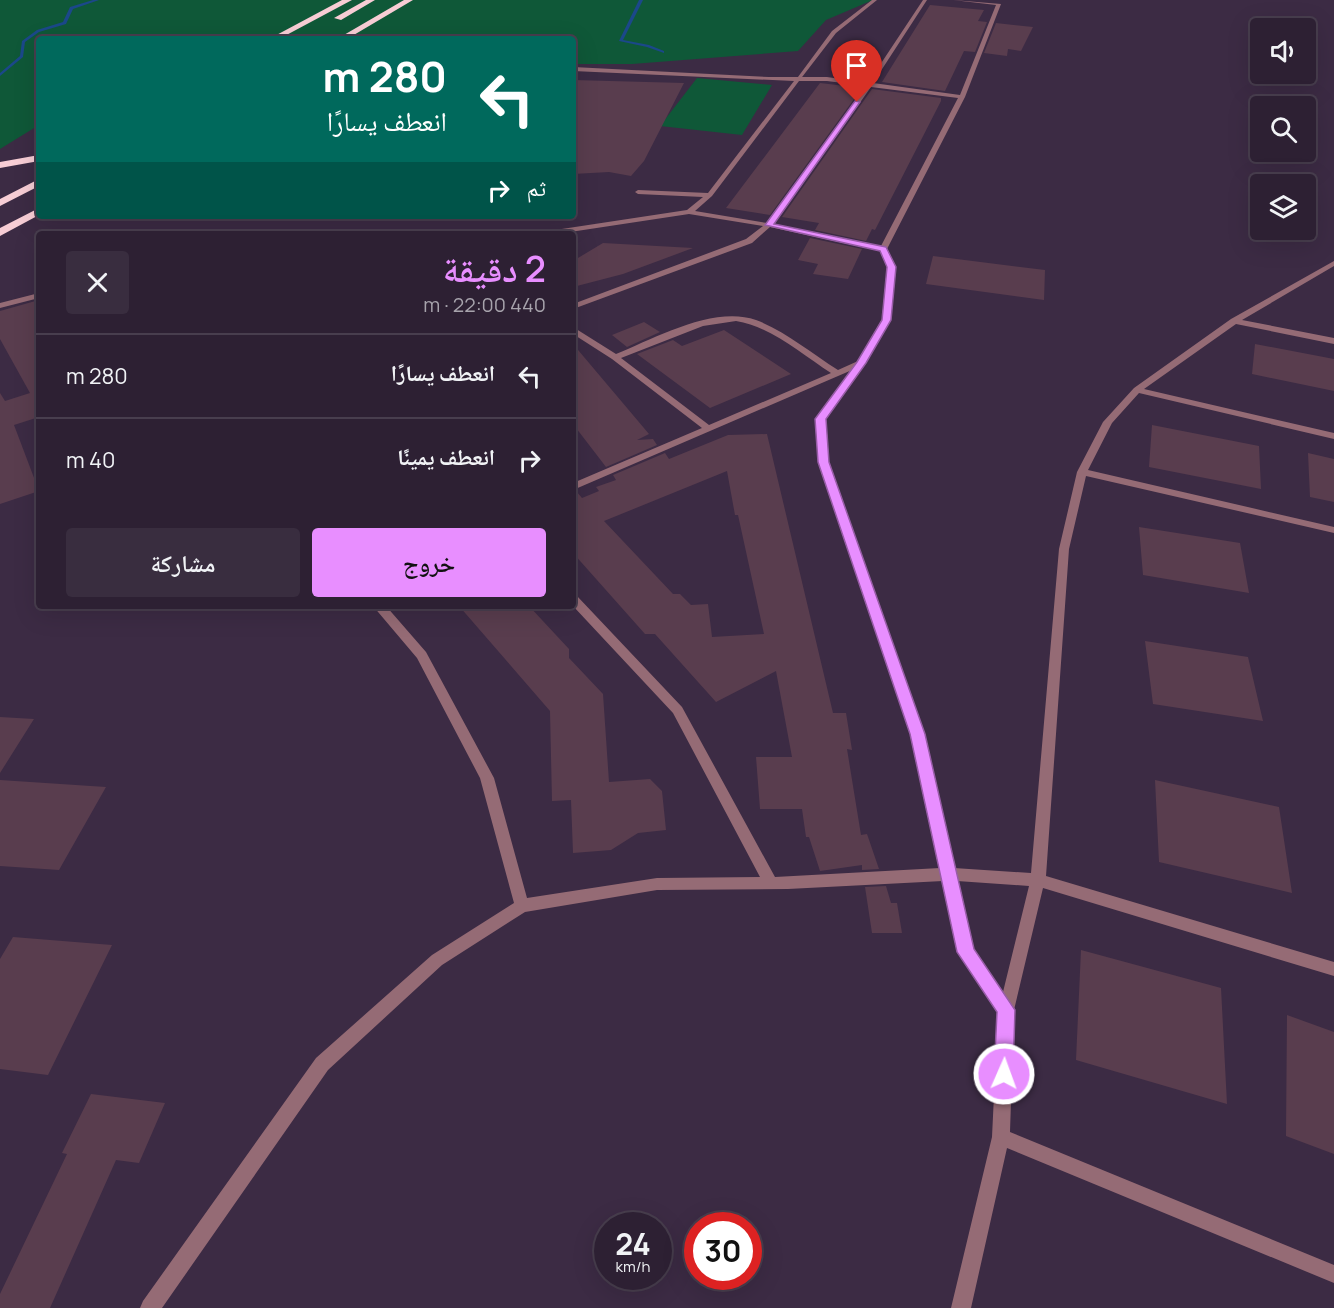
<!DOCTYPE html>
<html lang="ar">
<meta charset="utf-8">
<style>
body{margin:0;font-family:Manrope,"Noto Naskh Arabic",sans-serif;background:#392d3f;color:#f1f3f6;direction:rtl;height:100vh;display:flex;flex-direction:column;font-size:22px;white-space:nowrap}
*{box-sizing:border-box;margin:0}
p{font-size:20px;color:#a7a3ac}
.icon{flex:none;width:33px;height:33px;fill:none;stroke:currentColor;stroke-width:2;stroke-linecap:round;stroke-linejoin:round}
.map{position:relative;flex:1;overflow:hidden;direction:ltr}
.side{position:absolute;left:36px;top:231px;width:540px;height:378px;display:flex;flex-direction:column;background:#2d2033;border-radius:6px;box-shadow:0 6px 24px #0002,0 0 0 2px #483e4e;direction:rtl}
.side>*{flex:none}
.guide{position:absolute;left:36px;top:36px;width:540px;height:183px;border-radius:6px;box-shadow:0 6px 24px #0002,0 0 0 2px #483e4e;direction:rtl;background:#00695c;color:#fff;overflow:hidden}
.controls{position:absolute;left:1250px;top:18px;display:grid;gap:12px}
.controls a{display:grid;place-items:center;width:66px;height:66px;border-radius:6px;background:#2d2033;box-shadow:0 6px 24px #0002,0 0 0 2px #483e4e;font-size:30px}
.speed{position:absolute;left:594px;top:1212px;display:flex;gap:12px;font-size:30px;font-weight:700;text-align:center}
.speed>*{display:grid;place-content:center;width:78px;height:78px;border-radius:50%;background:#2d2033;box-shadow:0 6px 24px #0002,0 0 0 2px #483e4e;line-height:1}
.speed small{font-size:15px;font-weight:400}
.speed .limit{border:9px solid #d22;background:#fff;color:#111}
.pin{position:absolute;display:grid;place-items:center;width:51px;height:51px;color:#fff;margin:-62px -26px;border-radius:50% 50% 50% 0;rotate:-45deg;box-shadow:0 0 6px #0007}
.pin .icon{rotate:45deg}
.me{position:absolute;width:66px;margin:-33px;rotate:2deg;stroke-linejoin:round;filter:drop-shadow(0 0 4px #0008)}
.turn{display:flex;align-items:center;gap:21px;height:126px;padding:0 30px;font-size:27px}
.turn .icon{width:78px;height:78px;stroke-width:2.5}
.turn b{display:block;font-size:42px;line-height:51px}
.then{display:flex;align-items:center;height:57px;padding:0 30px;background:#0003;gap:12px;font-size:22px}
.round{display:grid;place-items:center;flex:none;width:63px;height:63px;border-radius:6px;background:#392d3f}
.overview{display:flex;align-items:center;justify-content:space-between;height:102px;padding:0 30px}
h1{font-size:36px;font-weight:600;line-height:45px;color:#e88eff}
.primary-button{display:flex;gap:12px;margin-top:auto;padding:12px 30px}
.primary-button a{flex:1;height:69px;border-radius:6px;background:#e88eff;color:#111;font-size:24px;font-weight:600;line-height:69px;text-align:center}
.primary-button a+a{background:#392d3f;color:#f1f3f6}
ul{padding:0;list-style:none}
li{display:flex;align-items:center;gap:18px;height:84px;padding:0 30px;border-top:2px solid #483e4e}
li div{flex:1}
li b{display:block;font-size:22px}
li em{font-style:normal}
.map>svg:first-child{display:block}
.green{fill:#0f5838}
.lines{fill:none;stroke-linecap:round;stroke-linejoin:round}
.stream{fill:#1b488a;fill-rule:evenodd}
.building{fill:#593d4e;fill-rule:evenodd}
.lane{fill:#956b75;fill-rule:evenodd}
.street{fill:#956b75;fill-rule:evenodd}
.highway{fill:#f7cdd5;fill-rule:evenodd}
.route{fill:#e88eff;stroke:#975ca6;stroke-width:1.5}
</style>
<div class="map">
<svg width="1334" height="1308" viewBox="0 0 1334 1308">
<rect width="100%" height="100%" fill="#3c2b44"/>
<path class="green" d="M 0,0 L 873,0 L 826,20 L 798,51 L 632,64 L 573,64 L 573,39 L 39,39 L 39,125 L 0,149 Z
M 697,78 L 772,85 L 742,135 L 660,126 Z"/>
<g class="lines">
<path class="stream" d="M 93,0 L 99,0 L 73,9 L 66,24 L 39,32 L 25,42 L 23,57 L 0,76 L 0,73 L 20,56 L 22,41 L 37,30 L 63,22 L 70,7 Z
M 639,0 L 643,0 L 623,40 L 649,45 L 664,51 L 664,53 L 647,47 L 619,41 Z"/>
</g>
<path class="building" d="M 930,5 L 984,10 L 978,21 L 987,22 L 975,52 L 964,51 L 945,91 L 882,82 Z
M 996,23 L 1033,27 L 1021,51 L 1008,49 L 1007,56 L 984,53 Z
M 573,80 L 684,83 L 644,161 L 631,176 L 609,172 L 573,174 Z
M 820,83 L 862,88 L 770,215 L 726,208 Z
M 872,89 L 941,98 L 941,101 L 875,230 L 872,229 L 866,241 L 815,230 L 819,223 L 782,217 Z
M 810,238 L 862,249 L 848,279 L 813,274 L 818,264 L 798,260 Z
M 603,243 L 693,248 L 623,274 L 573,287 L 573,261 Z
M 933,256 L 1045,270 L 1044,300 L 926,284 Z
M 39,300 L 39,417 L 14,425 L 39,491 L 0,504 L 0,393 L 5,401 L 30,393 L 0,339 L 0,311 Z
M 644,322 L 660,332 L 627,347 L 612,335 Z
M 724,330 L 791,374 L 710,408 L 637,354 L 673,340 L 682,346 Z
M 573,344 L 649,434 L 637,440 L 653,439 L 657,445 L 606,467 L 573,424 Z
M 1255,344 L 1334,359 L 1334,391 L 1252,374 Z
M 1152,425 L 1259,446 L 1261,489 L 1149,467 Z
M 767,434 L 833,713 L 846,713 L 852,750 L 847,749 L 861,835 L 867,834 L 879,869 L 862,870 L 862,865 L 820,871 L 809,837 L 806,837 L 802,809 L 760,809 L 756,757 L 792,757 L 776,671 L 716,702 L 655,634 L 645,634 L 573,553 L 573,492 L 576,491 L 582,498 L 599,491 L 596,487 L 616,480 L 613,475 L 665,453 L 669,459 L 728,435 ZM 727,471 L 735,515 L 738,515 L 764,634 L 712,637 L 708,604 L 691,605 L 680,594 L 673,594 L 604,521 Z
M 1308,453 L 1334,459 L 1334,502 L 1310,497 Z
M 1139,527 L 1240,543 L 1249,593 L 1143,575 Z
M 459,606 L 529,606 L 569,649 L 569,658 L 603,694 L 609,782 L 650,779 L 662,791 L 666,830 L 638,833 L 611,850 L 573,853 L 571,800 L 552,801 L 550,711 Z
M 1145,641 L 1248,657 L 1263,721 L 1153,704 Z
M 0,717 L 34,719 L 0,773 Z
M 0,780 L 106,787 L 59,870 L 0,866 Z
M 1155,780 L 1279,807 L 1292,893 L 1159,862 Z
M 886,886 L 891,903 L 897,903 L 902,933 L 872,933 L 865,887 Z
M 13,937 L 112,945 L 48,1075 L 0,1069 L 0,959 Z
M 1081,950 L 1221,988 L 1227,1104 L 1076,1060 Z
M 1287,1015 L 1334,1032 L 1334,1154 L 1286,1136 Z
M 91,1094 L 165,1103 L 139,1163 L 116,1160 L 50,1308 L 0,1308 L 0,1294 L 67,1154 L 62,1153 Z"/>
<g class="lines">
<path class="lane" d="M 872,0 L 877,0 L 836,33 L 799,81 L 795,81 L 832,31 Z"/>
<path class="street" d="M 923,0 L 927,0 L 873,83 L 960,95 L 996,5 L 953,0 L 1001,4 L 965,97 L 887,249 L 895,267 L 890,319 L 864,365 L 826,419 L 828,462 L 923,734 L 954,868 L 1031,873 L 1059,549 L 1077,472 L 1103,422 L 1134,388 L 1231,319 L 1334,261 L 1334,266 L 1242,320 L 1334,338 L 1334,344 L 1236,324 L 1144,389 L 1334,433 L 1334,439 L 1139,393 L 1112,423 L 1088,470 L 1334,527 L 1334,533 L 1086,476 L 1069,549 L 1046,876 L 1334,962 L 1334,976 L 1043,888 L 1014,1010 L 1010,1132 L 1334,1265 L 1334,1283 L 1007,1148 L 971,1308 L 951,1308 L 992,1137 L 998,1012 L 958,952 L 943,881 L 788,889 L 657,890 L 525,912 L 442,965 L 328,1070 L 162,1308 L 140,1308 L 143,1301 L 316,1058 L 432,955 L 514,903 L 480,778 L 417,658 L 373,606 L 386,606 L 426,652 L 494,778 L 527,898 L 657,878 L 760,877 L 673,713 L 573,606 L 573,595 L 577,596 L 682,707 L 775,877 L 940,868 L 911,734 L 818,462 L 816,419 L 852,370 L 573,490 L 573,483 L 702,428 L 612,359 L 573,334 L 573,327 L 616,354 C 655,338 714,305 756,320 C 785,331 811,353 838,370 L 858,361 L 882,319 L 887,267 L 880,251 L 770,227 L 752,243 L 573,309 L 573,304 L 746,239 L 763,226 L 689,214 L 557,234 L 538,234 L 542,232 L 687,210 L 703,197 L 638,194 L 635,192 L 638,190 L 708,193 L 794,81 L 573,71 L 573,67 L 769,77 L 827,77 L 868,83 ZM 799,81 L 827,81 L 866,86 L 767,223 L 695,211 L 712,196 ZM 871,87 L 958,98 L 881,246 L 774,224 ZM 736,321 C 772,327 801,354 831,373 L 709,425 L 621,358 L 703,326 ZM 957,881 L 1029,886 L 1003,992 L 973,949 Z
M 573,251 L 578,253 L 578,257 L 573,257 Z
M 39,293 L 39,298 L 0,308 L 0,303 Z"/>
<path class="highway" d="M 342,0 L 352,0 L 279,39 L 269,39 Z
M 366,0 L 375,0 L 341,20 L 334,18 Z
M 404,0 L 413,0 L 347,39 L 337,39 Z
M 39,155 L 39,161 L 0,168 L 0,162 Z
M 39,179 L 39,186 L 0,206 L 0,199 Z
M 39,208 L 39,215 L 0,236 L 0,228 Z"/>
</g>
<path class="route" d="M 855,101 L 860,102 L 774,224 L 886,247 L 896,267 L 891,320 L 866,363 L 826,419 L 829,462 L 925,734 L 974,949 L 1015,1010 L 1013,1074 L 1010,1080 L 1004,1083 L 997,1080 L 994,1074 L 997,1012 L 957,952 L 910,734 L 818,462 L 815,419 L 857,362 L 882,320 L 887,267 L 880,251 L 765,225 Z"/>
</svg>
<div class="controls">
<a><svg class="icon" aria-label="sound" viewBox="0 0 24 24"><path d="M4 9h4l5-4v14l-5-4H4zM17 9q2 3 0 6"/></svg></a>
<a><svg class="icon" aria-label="search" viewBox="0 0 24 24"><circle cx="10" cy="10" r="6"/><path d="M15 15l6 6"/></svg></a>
<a><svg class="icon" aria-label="layers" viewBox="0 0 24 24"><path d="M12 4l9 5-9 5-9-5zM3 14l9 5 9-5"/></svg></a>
</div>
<div class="speed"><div>24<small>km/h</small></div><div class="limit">30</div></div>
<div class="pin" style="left:857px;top:102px;background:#d93025"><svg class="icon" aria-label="arrive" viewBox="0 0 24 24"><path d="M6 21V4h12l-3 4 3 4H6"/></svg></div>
<svg class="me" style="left:1004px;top:1074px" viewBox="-20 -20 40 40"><circle r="17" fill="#e88eff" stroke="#fff" stroke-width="3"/><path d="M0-11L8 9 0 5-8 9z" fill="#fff"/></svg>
<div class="guide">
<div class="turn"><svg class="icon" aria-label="left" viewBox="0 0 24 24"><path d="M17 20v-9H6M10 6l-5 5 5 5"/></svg><div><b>280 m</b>انعطف يسارًا</div></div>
<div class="then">ثم<svg class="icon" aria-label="right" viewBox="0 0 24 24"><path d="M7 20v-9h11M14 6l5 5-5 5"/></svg></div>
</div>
<section class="side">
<div class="overview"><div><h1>2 دقيقة</h1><p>440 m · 22:00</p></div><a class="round"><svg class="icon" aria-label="close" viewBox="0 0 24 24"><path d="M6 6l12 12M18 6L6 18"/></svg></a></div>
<ul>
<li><svg class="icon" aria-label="left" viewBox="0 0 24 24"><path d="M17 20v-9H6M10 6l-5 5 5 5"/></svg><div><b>انعطف يسارًا</b></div><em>280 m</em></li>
<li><svg class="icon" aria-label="right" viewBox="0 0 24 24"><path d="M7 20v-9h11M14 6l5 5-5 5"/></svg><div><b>انعطف يمينًا</b></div><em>40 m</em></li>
</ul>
<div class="primary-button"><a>خروج</a><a>مشاركة</a></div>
</section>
</div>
